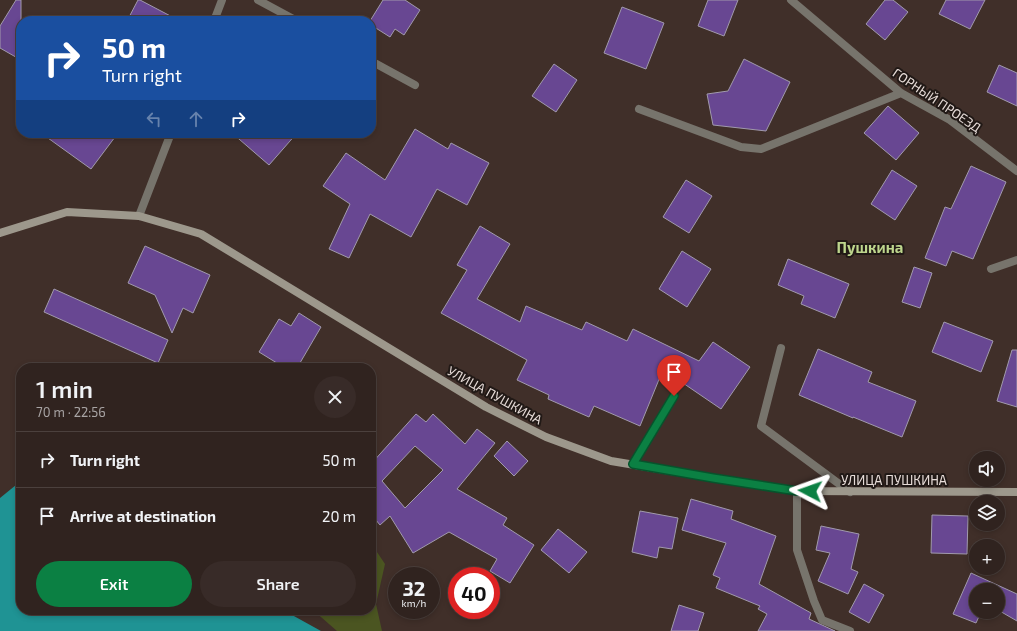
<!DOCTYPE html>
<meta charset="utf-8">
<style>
body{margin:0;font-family:"Exo 2",sans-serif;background:#382b28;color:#f1f3f6;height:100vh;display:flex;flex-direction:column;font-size:15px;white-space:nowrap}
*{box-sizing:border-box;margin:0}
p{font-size:13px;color:#a8a4a4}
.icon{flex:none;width:22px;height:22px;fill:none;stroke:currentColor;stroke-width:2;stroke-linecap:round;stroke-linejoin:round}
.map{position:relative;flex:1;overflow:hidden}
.side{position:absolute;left:16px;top:363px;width:360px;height:252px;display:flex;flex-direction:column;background:#30231f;border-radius:16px;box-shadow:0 2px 6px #0003,0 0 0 1px #4b403d}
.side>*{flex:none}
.top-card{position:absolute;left:16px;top:16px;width:360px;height:122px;border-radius:16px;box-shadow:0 2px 6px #0003,0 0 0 1px #4b403d;background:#1a4fa0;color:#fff;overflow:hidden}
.buttons{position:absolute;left:969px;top:451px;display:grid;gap:8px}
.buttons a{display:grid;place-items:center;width:36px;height:36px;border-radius:50%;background:#30231f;box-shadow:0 2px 6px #0003,0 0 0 1px #4b403d;font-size:20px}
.speed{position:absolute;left:388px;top:567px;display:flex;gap:8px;font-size:20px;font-weight:700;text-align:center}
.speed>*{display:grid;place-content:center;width:52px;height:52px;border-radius:50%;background:#30231f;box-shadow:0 2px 6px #0003,0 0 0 1px #4b403d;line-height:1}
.speed small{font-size:10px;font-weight:400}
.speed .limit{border:6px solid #d22;background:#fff;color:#111}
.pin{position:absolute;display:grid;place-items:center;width:34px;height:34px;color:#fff;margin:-41px -17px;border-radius:50% 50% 50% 0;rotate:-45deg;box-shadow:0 0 4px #0007}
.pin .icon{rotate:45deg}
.me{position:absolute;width:44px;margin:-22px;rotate:274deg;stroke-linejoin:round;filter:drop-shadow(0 0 3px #0008)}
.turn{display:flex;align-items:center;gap:14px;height:84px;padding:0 20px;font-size:18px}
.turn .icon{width:52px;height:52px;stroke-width:2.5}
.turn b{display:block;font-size:28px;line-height:34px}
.lanes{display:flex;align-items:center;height:38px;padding:0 20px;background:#0003;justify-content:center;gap:20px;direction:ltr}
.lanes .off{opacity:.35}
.round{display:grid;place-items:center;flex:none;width:42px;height:42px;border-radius:21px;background:#382b28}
.head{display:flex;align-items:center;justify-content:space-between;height:68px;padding:0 20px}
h1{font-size:24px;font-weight:600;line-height:30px}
.action{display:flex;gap:8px;margin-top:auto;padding:8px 20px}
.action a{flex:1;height:46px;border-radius:24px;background:#0b8043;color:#fff;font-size:16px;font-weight:600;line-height:46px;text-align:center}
.action a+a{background:#382b28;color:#f1f3f6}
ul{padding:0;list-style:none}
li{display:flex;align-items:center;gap:12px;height:56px;padding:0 20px;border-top:1px solid #4b403d}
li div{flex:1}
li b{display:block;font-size:15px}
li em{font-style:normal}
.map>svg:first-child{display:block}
.green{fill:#4b5521}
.water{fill:#1f9394}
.building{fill:#684792;stroke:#a19aac;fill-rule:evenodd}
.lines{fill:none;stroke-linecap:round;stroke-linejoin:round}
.lane{stroke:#77746c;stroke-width:8}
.street{stroke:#77746c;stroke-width:8}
.secondary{stroke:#9d988c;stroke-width:8}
.route-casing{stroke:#07532c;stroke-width:10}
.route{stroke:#0b8043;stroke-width:7}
.labels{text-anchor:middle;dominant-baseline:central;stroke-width:4;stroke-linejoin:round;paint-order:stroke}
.street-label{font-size:13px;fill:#e7dcd8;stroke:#211916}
.quarter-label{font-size:15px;font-weight:bold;fill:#bed68d;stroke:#211916}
</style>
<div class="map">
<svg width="1017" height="631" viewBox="0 0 1017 631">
<rect width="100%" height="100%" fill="#402f29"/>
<path class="green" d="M 371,543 L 385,564 L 376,604 L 382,631 L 337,631 L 313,610 L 371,610 Z"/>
<path class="water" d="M 21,483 L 21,610 L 283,610 L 321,631 L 0,631 L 0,498 L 16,485 Z"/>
<path class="building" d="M 16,0 L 21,0 L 21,60 L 0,48 L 0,26 Z
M 138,0 L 140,0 L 180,21 L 127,21 Z
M 383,0 L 405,0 L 420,10 L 404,35 L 395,29 L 390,37 L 371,25 L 371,21 L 370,21 Z
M 708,0 L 738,0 L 724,36 L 698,26 Z
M 885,0 L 893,0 L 908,12 L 885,40 L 866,24 Z
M 946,0 L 985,0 L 970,29 L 939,14 Z
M 622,7 L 664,23 L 646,69 L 604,53 Z
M 744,59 L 790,82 L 766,131 L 713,125 L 707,94 L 728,91 Z
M 554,64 L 577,80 L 556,112 L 532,96 Z
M 999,65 L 1017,73 L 1017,106 L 987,92 Z
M 888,106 L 919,133 L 896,160 L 864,133 Z
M 415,129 L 448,149 L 451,143 L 489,163 L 467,205 L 437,189 L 411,237 L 370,214 L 349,258 L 329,249 L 350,204 L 323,186 L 346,153 L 385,180 Z
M 41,133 L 118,133 L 91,169 Z
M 232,133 L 297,133 L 269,165 Z
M 971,166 L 1006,182 L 973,259 L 952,251 L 946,266 L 925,258 L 945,207 L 951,209 Z
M 892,170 L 917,186 L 895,220 L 871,204 Z
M 686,180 L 712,196 L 689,233 L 663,217 Z
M 480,226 L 510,244 L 477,299 L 520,322 L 526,306 L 582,330 L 586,322 L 627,341 L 633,329 L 699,361 L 713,342 L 750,367 L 721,409 L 677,379 L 674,384 L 660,377 L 640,426 L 594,406 L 589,417 L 548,399 L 549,395 L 517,380 L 527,360 L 441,313 L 467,270 L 457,265 Z
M 145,246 L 210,275 L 193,313 L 183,308 L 172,333 L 155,295 L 128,283 Z
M 682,251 L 711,269 L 687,307 L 659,289 Z
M 788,259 L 849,284 L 835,318 L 801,304 L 804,296 L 778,285 Z
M 914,267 L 932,273 L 920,308 L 902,302 Z
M 54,289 L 168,340 L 158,363 L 44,312 Z
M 299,313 L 321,327 L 297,368 L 285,368 L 259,352 L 279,319 L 291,326 Z
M 944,322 L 993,341 L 981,372 L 932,352 Z
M 818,349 L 872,372 L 868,382 L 916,401 L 902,437 L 853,417 L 853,418 L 799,395 Z
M 1012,350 L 1017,350 L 1017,407 L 997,401 Z
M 416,414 L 426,422 L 433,414 L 465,444 L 477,429 L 495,443 L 457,489 L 507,518 L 503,525 L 534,545 L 510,583 L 490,571 L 497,559 L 449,532 L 413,553 L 390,516 L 380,525 L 371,514 L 371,464 ZM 415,446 L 443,470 L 405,508 L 382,481 Z
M 507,441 L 528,461 L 514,476 L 494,456 Z
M 691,499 L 733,511 L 731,519 L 776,536 L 759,584 L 811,613 L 809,619 L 835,631 L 758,631 L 767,614 L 758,609 L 760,606 L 716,588 L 720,578 L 713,575 L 726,543 L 682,530 Z
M 640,511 L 678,518 L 672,549 L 659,547 L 657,558 L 632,552 Z
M 932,515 L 968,516 L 967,554 L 931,553 Z
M 821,526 L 859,534 L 851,569 L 858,572 L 848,594 L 818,581 L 830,553 L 816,550 Z
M 558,529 L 587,552 L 569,573 L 541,550 Z
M 971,573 L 1017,594 L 1017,621 L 998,610 L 998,590 L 976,590 L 976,612 L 981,612 L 976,623 L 953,614 Z
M 864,584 L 884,595 L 869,623 L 849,612 Z
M 679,605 L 704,613 L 698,631 L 671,631 Z"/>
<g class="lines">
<path class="lane" d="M 258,0 L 297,21
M 371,61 L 415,85
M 991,269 L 1017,260
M 781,348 L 761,426 L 850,492
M 633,464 L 674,396"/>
<path class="street" d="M 791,0 L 901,93 L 950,120 L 1017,171
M 214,21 L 222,0
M 639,109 L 741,147 L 761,149 L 901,93
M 139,216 L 171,133
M 797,491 L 797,550 L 814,601 L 822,620 L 850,631"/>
<path class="secondary" d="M 0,233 L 67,212 L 139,216 L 201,234 L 486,407 L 546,437 L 611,461 L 713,478 L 797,491 L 1017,492"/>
</g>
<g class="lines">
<defs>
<path id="route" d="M 674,396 L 633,464 L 713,478 L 797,491 L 810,491"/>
</defs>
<use href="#route" class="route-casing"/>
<use href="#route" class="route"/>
</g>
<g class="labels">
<g class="street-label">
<text transform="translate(937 100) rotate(34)">ГОРНЫЙ ПРОЕЗД</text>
<text transform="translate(495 395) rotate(29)">УЛИЦА ПУШКИНА</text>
<text x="894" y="480">УЛИЦА ПУШКИНА</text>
</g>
<g class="quarter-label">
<text x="870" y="247">Пушкина</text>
</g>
</g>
</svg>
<div class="buttons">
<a><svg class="icon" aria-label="sound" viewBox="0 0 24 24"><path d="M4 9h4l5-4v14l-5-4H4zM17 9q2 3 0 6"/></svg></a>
<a><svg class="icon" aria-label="layers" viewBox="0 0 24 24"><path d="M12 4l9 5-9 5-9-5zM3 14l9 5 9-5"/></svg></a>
<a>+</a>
<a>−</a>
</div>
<div class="speed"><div>32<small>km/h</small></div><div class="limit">40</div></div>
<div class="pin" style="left:674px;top:396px;background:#d93025"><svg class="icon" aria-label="arrive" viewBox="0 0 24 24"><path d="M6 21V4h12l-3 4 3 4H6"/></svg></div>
<svg class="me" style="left:810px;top:491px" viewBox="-20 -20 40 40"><path d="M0-17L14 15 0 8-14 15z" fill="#0b8043" stroke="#fff" stroke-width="4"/></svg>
<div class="top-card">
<div class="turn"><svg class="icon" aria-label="right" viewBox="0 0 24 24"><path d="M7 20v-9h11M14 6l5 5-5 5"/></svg><div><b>50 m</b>Turn right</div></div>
<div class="lanes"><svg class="icon off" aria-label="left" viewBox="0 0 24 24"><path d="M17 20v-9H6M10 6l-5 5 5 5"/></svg><svg class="icon off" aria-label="ahead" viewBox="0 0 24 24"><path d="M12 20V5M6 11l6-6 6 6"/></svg><svg class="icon" aria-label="right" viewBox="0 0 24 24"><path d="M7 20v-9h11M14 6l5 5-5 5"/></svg></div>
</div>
<section class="side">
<div class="head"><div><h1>1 min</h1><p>70 m · 22:56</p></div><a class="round"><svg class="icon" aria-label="close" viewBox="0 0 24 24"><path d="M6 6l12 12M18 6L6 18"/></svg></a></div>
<ul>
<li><svg class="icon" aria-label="right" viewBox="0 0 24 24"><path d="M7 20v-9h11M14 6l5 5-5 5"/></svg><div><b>Turn right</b></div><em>50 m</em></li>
<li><svg class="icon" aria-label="arrive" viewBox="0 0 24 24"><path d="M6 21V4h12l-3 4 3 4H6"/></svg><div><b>Arrive at destination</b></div><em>20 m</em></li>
</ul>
<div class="action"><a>Exit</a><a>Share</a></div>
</section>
</div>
